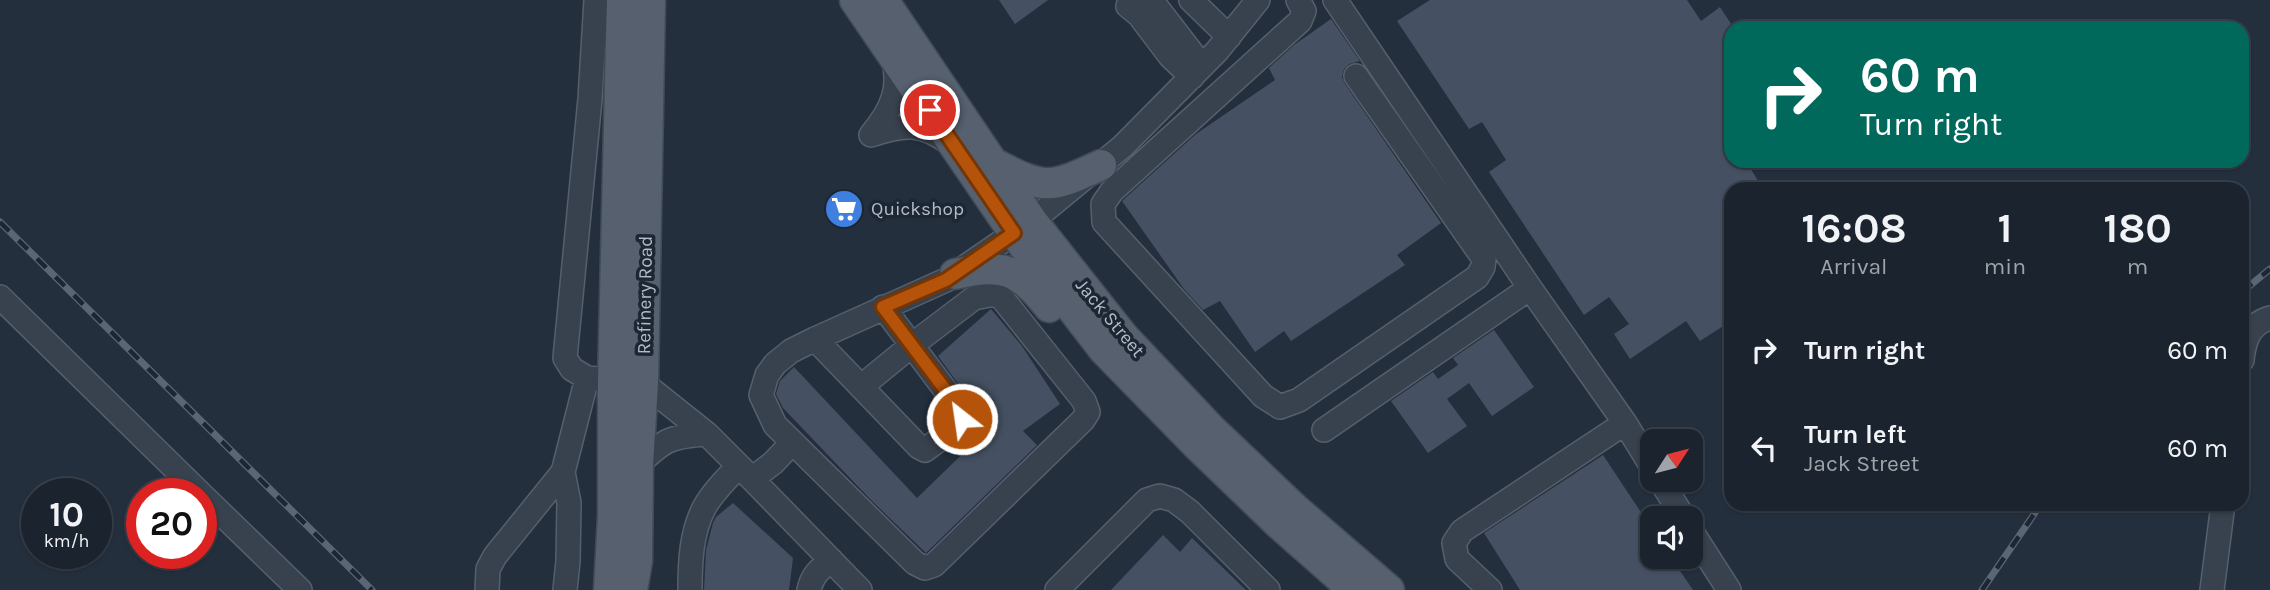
<!DOCTYPE html>
<style>
body{margin:0;font-family:Karla,sans-serif;background:#282f3a;color:#f1f3f6;height:100vh;display:flex;flex-direction:column;font-size:26px;white-space:nowrap}
*{box-sizing:border-box;margin:0}
p{font-size:23px;color:#a0a4aa}
.icon{flex:none;width:38px;height:38px;fill:none;stroke:currentColor;stroke-width:2;stroke-linecap:round;stroke-linejoin:round}
.map{position:relative;flex:1;overflow:hidden}
.details{position:absolute;left:1724px;top:182px;width:525px;height:329px;display:flex;flex-direction:column;background:#1b232e;border-radius:21px;box-shadow:0 2px 5px #0004,0 0 0 2px #39404a}
.details>*{flex:none}
.top-card{position:absolute;left:1724px;top:21px;width:525px;height:147px;border-radius:21px;box-shadow:0 2px 5px #0004,0 0 0 2px #39404a;background:#00695c;color:#fff;overflow:hidden}
.needle{width:46px;rotate:54deg}
.buttons{position:absolute;left:1640px;top:429px;display:grid;gap:14px}
.buttons a{display:grid;place-items:center;width:63px;height:63px;border-radius:14px;background:#1b232e;box-shadow:0 2px 5px #0004,0 0 0 2px #39404a;font-size:35px}
.speed{position:absolute;left:21px;top:478px;display:flex;gap:14px;font-size:35px;font-weight:700;text-align:center}
.speed>*{display:grid;place-content:center;width:91px;height:91px;border-radius:50%;background:#1b232e;box-shadow:0 2px 5px #0004,0 0 0 2px #39404a;line-height:1}
.speed small{font-size:18px;font-weight:400}
.speed .limit{border:10px solid #d22;background:#fff;color:#111}
.pin{position:absolute;display:grid;place-items:center;width:60px;height:60px;color:#fff;margin:-30px;border:4px solid #fff;border-radius:50%;box-shadow:0 2px 7px #0007}
.me{position:absolute;width:77px;margin:-38px;rotate:330deg;stroke-linejoin:round;filter:drop-shadow(0 0 5px #0008)}
.turn{display:flex;align-items:center;gap:24px;height:147px;padding:0 21px;font-size:32px}
.turn .icon{width:91px;height:91px;stroke-width:2.5}
.turn b{display:block;font-size:49px;line-height:60px}
.eta{display:flex;justify-content:space-evenly;align-items:center;height:119px;text-align:center}
.eta b{font-size:42px;font-weight:700;line-height:49px}
ul{padding:0;list-style:none}
li{display:flex;align-items:center;gap:21px;height:98px;padding:0 21px}
li div{flex:1}
li b{display:block;font-size:26px}
li em{font-style:normal}
.map>svg:first-child{display:block}
.building{fill:#455162}
.lines{fill:none;stroke-linecap:round;stroke-linejoin:round}
.minor-casing{stroke:#565f6c;stroke-width:26}
.major-casing{stroke:#414a57;stroke-width:33}
.minor{stroke:#38414e;stroke-width:23}
.major{stroke:#56606e;stroke-width:30}
.rail-casing{stroke:#5a6575;stroke-width:7}
.rail{stroke:#1d2633;stroke-width:4.5;stroke-dasharray:13;stroke-linecap:butt}
.route-casing{stroke:#753606;stroke-width:18}
.route{stroke:#b45309;stroke-width:12}
.labels{text-anchor:middle;dominant-baseline:central;stroke-width:7;stroke-linejoin:round;paint-order:stroke}
.poi-label{font-size:19px;fill:#b4bcc9;stroke:#1d2633;text-anchor:start}
.street-label{font-size:19px;fill:#b4bcc9;stroke:#1d2633}
</style>
<div class="map">
<svg width="2270" height="590" viewBox="0 0 2270 590">
<rect width="100%" height="100%" fill="#242f3e"/>
<path class="building" d="M 999,0 L 1048,0 L 1015,24 Z
M 1430,0 L 1687,0 L 1701,21 L 1720,7 L 1731,24 L 1731,161 L 1746,161 L 1763,189 L 1731,189 L 1731,321 L 1700,341 L 1686,321 L 1630,359 L 1614,334 L 1629,324 L 1609,297 L 1584,315 L 1489,172 L 1506,160 L 1482,122 L 1469,129 L 1397,21 Z
M 1331,19 L 1360,61 L 1349,64 L 1344,69 L 1342,77 L 1345,84 L 1441,223 L 1397,255 L 1405,265 L 1291,341 L 1284,331 L 1255,352 L 1220,301 L 1203,310 L 1184,289 L 1122,201 L 1196,134 L 1275,80 L 1269,68 L 1294,45 Z
M 991,309 L 1022,346 L 1060,404 L 1023,431 L 1037,445 L 926,553 L 871,500 L 783,408 L 776,394 L 780,381 L 794,367 L 917,498 L 985,432 L 977,419 L 973,404 L 938,356 Z
M 1494,330 L 1534,387 L 1492,416 L 1469,383 L 1447,399 L 1467,426 L 1428,453 L 1391,401 L 1433,372 L 1438,379 L 1458,365 L 1453,358 Z
M 1603,455 L 1652,529 L 1652,556 L 1670,556 L 1693,590 L 1520,590 L 1484,533 Z
M 733,503 L 793,558 L 789,590 L 704,590 L 706,550 L 713,523 L 716,517 Z
M 1163,535 L 1180,552 L 1192,538 L 1246,590 L 1111,590 Z"/>
<g class="lines">
<defs>
<path id="minor" d="M 596,0 L 590,99 L 565,358 L 572,369 L 587,378 L 643,383 L 707,434 L 752,479 L 773,463 L 792,443
M 1130,0 L 1128,6 L 1139,15 L 1170,56 L 1192,77
M 1149,0 L 1155,5 L 1202,66
M 1191,0 L 1229,37
M 1298,0 L 1304,11 L 1300,21 L 1112,191 L 1103,204 L 1104,222 L 1263,396 L 1280,407 L 1299,400 L 1477,277 L 1483,267 L 1484,259 L 1356,76
M 1335,0 L 1530,288 L 1625,423 L 1652,467
M 892,56 C 903,87 891,111 871,135 C 904,124 921,122 951,144
M 0,297 L 201,494
M 815,339 L 919,447 L 925,450 L 959,425 L 963,419 L 962,412 L 883,307
M 2242,360 C 2244,341 2249,324 2270,318
M 862,386 L 912,345 L 974,298 L 994,294 L 1002,298 L 1084,401 L 1088,412 L 1083,420 L 934,565 L 925,568 L 915,563 L 775,425 L 761,395 L 767,375 L 775,364 L 791,351 L 815,339 L 946,280 L 1032,221 L 1123,146 L 1217,51 L 1258,0
M 1324,430 L 1530,288
M 638,465 C 663,440 671,436 707,434
M 752,479 L 860,590
M 1660,480 L 1684,518
M 201,494 L 300,590
M 1690,529 L 1729,590
M 487,590 L 488,569 L 495,556 L 563,472
M 565,590 L 568,561 L 569,503 L 563,472 L 587,378
M 690,590 C 690,563 691,533 704,508 C 712,493 727,478 739,466
M 809,590 C 812,575 820,569 831,560
M 1057,590 L 1147,500 L 1160,496 L 1174,500 L 1190,512 L 1268,590
M 1490,590 L 1457,559 L 1454,543 L 1462,531 L 1625,423
M 2212,590 L 2223,504"/>
<path id="major" d="M 855,0 L 1014,233 L 1104,350 L 1196,444 L 1278,523 L 1354,590
M 883,0 L 1032,221 L 1123,336 L 1211,429 L 1294,508 L 1389,590
M 995,164 C 1045,190 1050,189 1101,165
M 955,274 C 1001,263 1020,269 1049,307
M 609,590 L 613,516 L 613,382 L 622,0
M 632,590 L 637,561 L 638,465 L 643,383 L 650,0"/>
</defs>
<use href="#minor" class="minor-casing"/>
<use href="#major" class="major-casing"/>
<use href="#minor" class="minor"/>
<use href="#major" class="major"/>
<defs>
<path id="rail" d="M 0,222 L 372,590
M 2242,292 L 2270,269
M 1982,590 L 2041,504"/>
</defs>
<use href="#rail" class="rail-casing"/>
<use href="#rail" class="rail"/>
</g>
<g class="lines">
<defs>
<path id="route" d="M 930,110 L 1014,233 L 946,280 L 883,307 L 962,412 L 962,419"/>
</defs>
<use href="#route" class="route-casing"/>
<use href="#route" class="route"/>
</g>
<defs>
<symbol id="supermarket-disc" viewBox="-11 -11 22 22"><circle r="9.5" fill="#3f7fe0" stroke="#1d2633"/><path d="M-6-5.5h2.5l.6 2H6L4.5 2H-2.5L-4.4-4H-6ZM-1.5 3.2a1.3 1.3 0 1 0 .1 0ZM3 3.2a1.3 1.3 0 1 0 .1 0Z" fill="#fff"/></symbol>
</defs>
<g fill-rule="evenodd">
<use href="#supermarket-disc" x="822" y="187" width="44" height="44"/>
</g>
<g class="labels">
<g class="poi-label">
<text x="871" y="209">Quickshop</text>
</g>
<g class="street-label">
<text transform="translate(645 295) rotate(-89)">Refinery Road</text>
<text transform="translate(1110 318) rotate(50)">Jack Street</text>
</g>
</g>
</svg>
<div class="buttons">
<a><svg class="needle" viewBox="-14 -14 28 28"><path d="M0-13l5 13h-10z" fill="#e53935"/><path d="M0 13l5-13h-10z" fill="#a0a4aa"/></svg></a>
<a><svg class="icon" aria-label="sound" viewBox="0 0 24 24"><path d="M4 9h4l5-4v14l-5-4H4zM17 9q2 3 0 6"/></svg></a>
</div>
<div class="speed"><div>10<small>km/h</small></div><div class="limit">20</div></div>
<div class="pin" style="left:930px;top:110px;background:#d93025"><svg class="icon" aria-label="arrive" viewBox="0 0 24 24"><path d="M6 21V4h12l-3 4 3 4H6"/></svg></div>
<svg class="me" style="left:962px;top:419px" viewBox="-20 -20 40 40"><circle r="17" fill="#b45309" stroke="#fff" stroke-width="3"/><path d="M0-11L8 9 0 5-8 9z" fill="#fff"/></svg>
<div class="top-card">
<div class="turn"><svg class="icon" aria-label="right" viewBox="0 0 24 24"><path d="M7 20v-9h11M14 6l5 5-5 5"/></svg><div><b>60 m</b>Turn right</div></div>
</div>
<section class="details">
<div class="eta">
<div><b>16:08</b><p>Arrival</p></div>
<div><b>1</b><p>min</p></div>
<div><b>180</b><p>m</p></div>
</div>
<ul>
<li><svg class="icon" aria-label="right" viewBox="0 0 24 24"><path d="M7 20v-9h11M14 6l5 5-5 5"/></svg><div><b>Turn right</b></div><em>60 m</em></li>
<li><svg class="icon" aria-label="left" viewBox="0 0 24 24"><path d="M17 20v-9H6M10 6l-5 5 5 5"/></svg><div><b>Turn left</b><p>Jack Street</p></div><em>60 m</em></li>
</ul>
</section>
</div>
